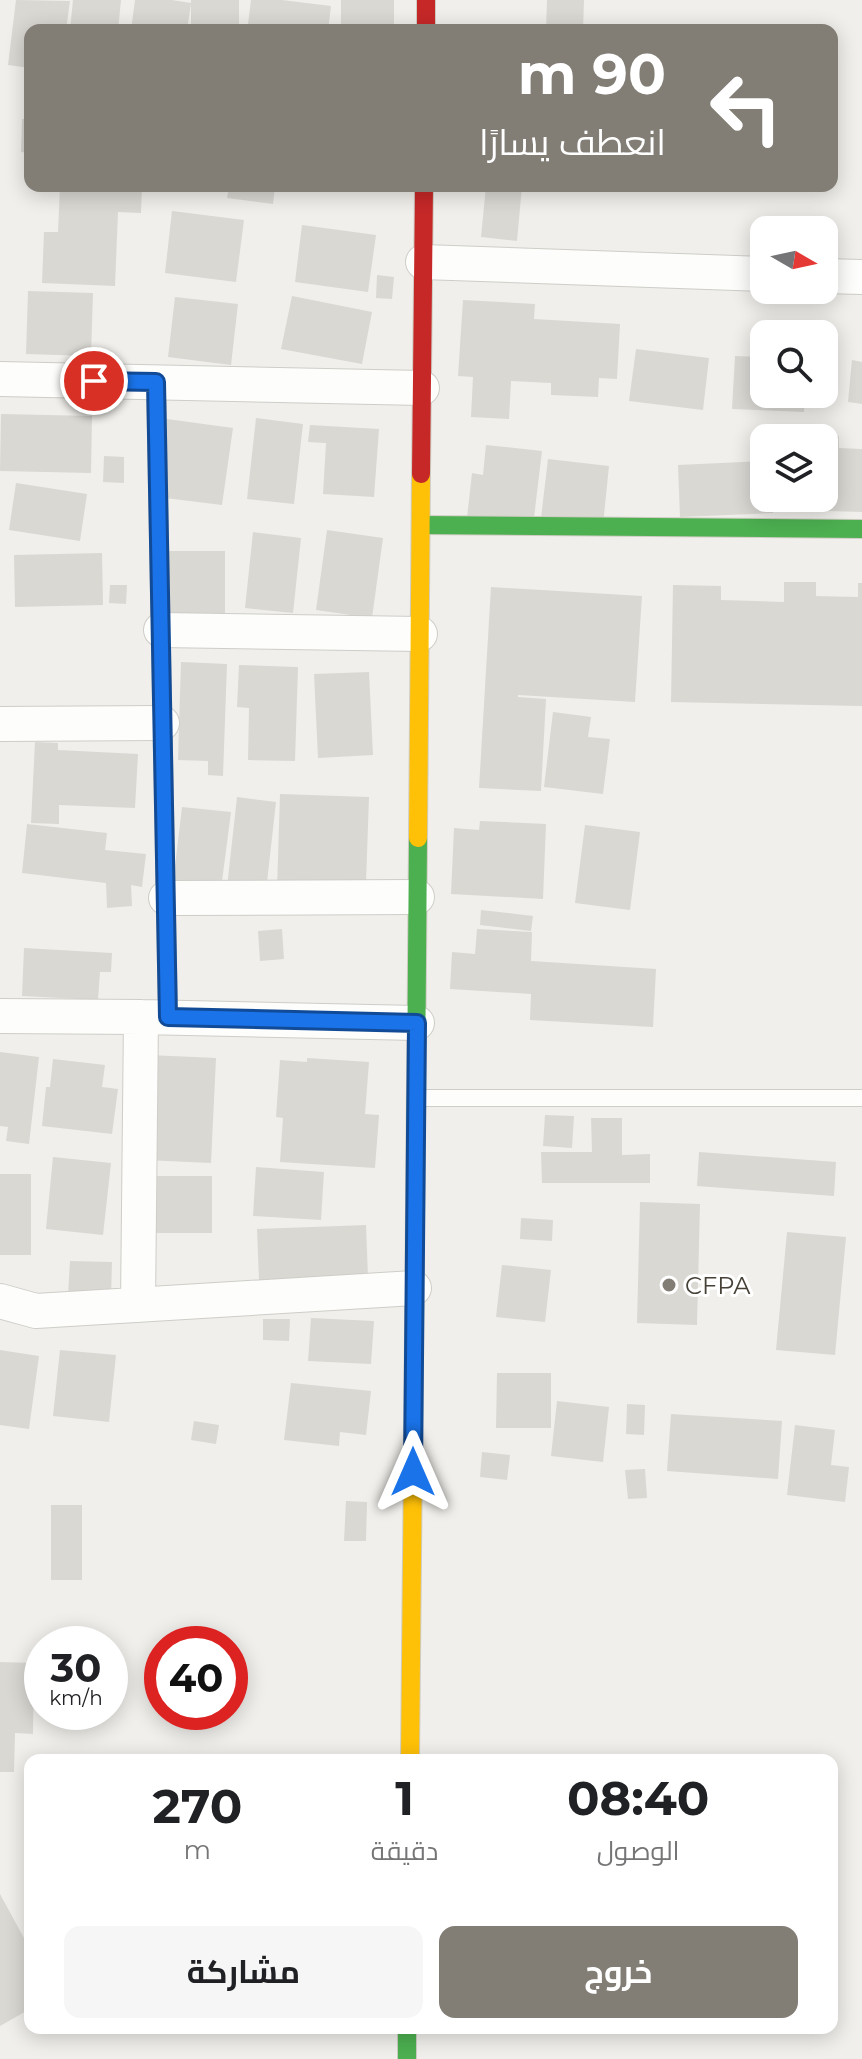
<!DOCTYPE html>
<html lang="ar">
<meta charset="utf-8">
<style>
body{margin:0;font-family:Montserrat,Cairo,sans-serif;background:#f6f6f6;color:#202124;direction:rtl;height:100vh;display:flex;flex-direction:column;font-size:30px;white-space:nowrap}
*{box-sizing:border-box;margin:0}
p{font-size:26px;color:#757577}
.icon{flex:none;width:44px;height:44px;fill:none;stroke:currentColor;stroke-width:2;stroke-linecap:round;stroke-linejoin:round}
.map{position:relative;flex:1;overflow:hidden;direction:ltr}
.details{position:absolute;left:24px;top:1754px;width:814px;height:280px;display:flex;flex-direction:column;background:#fff;border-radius:16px;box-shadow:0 4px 20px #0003;direction:rtl}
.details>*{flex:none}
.banner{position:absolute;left:24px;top:24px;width:814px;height:168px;border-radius:16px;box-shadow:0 4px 20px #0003;direction:rtl;background:#827e76;color:#fff;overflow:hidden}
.needle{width:52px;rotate:99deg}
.controls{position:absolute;left:750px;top:216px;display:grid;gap:16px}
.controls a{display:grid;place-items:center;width:88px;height:88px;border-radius:16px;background:#fff;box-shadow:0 4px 20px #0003;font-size:40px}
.speed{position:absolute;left:24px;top:1626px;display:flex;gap:16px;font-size:40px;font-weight:700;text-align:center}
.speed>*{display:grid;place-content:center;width:104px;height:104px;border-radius:50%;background:#fff;box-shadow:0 4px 20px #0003;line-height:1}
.speed small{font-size:20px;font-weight:400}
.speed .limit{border:12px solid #d22;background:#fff;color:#111}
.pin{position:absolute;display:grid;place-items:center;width:68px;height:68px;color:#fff;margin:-34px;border:4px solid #fff;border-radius:50%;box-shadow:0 2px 8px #0007}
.me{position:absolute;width:88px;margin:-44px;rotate:0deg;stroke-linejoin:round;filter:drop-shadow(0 0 6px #0008)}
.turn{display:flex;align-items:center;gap:28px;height:168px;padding:0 40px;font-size:36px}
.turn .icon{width:104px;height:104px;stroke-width:2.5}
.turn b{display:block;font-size:56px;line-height:68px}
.eta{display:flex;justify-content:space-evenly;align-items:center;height:136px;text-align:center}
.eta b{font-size:48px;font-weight:700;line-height:56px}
.cta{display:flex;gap:16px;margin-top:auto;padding:16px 40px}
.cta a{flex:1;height:92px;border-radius:16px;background:#827e76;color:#fff;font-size:32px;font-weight:700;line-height:92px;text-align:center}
.cta a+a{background:#f6f6f6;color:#202124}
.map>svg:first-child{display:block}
.building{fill:#dad8d3}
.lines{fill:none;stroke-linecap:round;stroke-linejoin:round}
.lane-casing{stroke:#cecdc8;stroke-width:18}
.street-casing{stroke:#cecdc8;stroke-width:36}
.fast-casing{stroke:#cfccc2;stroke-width:20}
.slow-casing{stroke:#cfccc2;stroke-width:20}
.jam-casing{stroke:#cfccc2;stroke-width:20}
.lane{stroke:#fdfdfc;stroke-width:16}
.street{stroke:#fdfdfc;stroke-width:34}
.fast{stroke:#4caf50;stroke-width:18}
.slow{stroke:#ffc107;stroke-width:18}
.jam{stroke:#c62828;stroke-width:18}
.route-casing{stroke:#114b97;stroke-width:20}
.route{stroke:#1a73e8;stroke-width:14}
.poi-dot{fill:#827e76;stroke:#fff;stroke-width:3}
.labels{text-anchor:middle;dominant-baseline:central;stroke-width:6;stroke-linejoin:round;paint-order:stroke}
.poi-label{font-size:24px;fill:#464137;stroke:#fff;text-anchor:start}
</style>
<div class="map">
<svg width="862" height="2059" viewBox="0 0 862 2059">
<rect width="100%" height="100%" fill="#f0efeb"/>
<path class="building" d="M 16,0 L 70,1 L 66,30 L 30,30 L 30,68 L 8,65 Z
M 73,0 L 121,0 L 118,30 L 70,30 Z
M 135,0 L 172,0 L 191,3 L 191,0 L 239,0 L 239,30 L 191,30 L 191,4 L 187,30 L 131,30 Z
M 251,0 L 282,0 L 331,6 L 328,30 L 274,30 L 274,27 L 248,24 Z
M 341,0 L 394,0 L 394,30 L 341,30 Z
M 547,0 L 584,0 L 583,30 L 546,30 Z
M 22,119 L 30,119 L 30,153 L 21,152 Z
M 60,186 L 142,186 L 141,213 L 118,212 L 115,286 L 42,283 L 44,232 L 58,232 Z
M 229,186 L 275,186 L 273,204 L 227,198 Z
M 486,186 L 522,186 L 517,241 L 481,237 Z
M 172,211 L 244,220 L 236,282 L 165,273 Z
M 302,225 L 376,235 L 368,292 L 295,282 Z
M 377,275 L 394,277 L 392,299 L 376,298 Z
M 28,291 L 93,293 L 91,356 L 26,354 Z
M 292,296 L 372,312 L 362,364 L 281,349 Z
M 175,297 L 238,304 L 231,365 L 168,357 Z
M 463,300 L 535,304 L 534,319 L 620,324 L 617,379 L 599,378 L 598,397 L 551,395 L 551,383 L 511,381 L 509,419 L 471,417 L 473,377 L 458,376 Z
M 636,349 L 709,358 L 703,410 L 629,401 Z
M 735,356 L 764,357 L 764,394 L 805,394 L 804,412 L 732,409 Z
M 852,360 L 862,362 L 862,404 L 848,402 Z
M 1,414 L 92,416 L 91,473 L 0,471 Z
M 256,418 L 303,424 L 294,504 L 247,499 Z
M 167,419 L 233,428 L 222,505 L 157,497 Z
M 310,425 L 379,429 L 374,497 L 323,494 L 326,443 L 308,442 Z
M 797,435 L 822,435 L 822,438 L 797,438 Z
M 824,435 L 839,436 L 839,448 L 862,449 L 862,512 L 795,510 L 795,498 L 824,498 Z
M 486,445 L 542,451 L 533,526 L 467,518 L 472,473 L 483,475 Z
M 104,456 L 124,457 L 124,483 L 103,482 Z
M 548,459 L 609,466 L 603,525 L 541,518 Z
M 764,461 L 764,498 L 773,498 L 773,513 L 680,517 L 678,465 Z
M 16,483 L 87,494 L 80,541 L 9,530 Z
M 327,530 L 383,538 L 372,618 L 316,610 Z
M 253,532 L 301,538 L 293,613 L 245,608 Z
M 168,551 L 225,551 L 225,613 L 169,613 Z
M 102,553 L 103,605 L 15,607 L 14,555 Z
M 784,582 L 816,582 L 816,596 L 858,597 L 858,583 L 862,583 L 862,706 L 671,702 L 673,585 L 721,586 L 721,600 L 784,602 Z
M 110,585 L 127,585 L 126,604 L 109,603 Z
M 491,587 L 642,596 L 635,702 L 518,695 L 518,697 L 546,699 L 541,791 L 479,788 Z
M 181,662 L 227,664 L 223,776 L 208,775 L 208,761 L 178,760 Z
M 239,665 L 298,667 L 295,761 L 248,760 L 249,708 L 237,707 Z
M 369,672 L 373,755 L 318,758 L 314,674 Z
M 553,712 L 591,717 L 588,737 L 610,739 L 603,794 L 544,787 Z
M 35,742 L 58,743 L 58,750 L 138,754 L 135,808 L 59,805 L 59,824 L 31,823 Z
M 280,794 L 369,797 L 366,883 L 277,889 Z
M 237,797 L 276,802 L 266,891 L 227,887 Z
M 182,807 L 231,812 L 221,889 L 173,883 Z
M 480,821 L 546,824 L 543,899 L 451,894 L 454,828 L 479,830 Z
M 27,824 L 107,833 L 105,850 L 146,854 L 142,887 L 131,885 L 132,906 L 107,908 L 106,883 L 22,873 Z
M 585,825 L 640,832 L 630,910 L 575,903 Z
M 481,910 L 533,916 L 531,931 L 480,925 Z
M 282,929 L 284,959 L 260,961 L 258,931 Z
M 477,929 L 532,932 L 531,961 L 656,969 L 653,1027 L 530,1020 L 531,994 L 450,989 L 452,952 L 475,954 Z
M 24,948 L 112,953 L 111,972 L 100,972 L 98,1000 L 22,996 Z
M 0,1052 L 39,1057 L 29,1144 L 6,1141 L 8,1127 L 0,1126 Z
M 149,1055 L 216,1058 L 211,1163 L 145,1160 Z
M 307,1058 L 369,1062 L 365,1114 L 379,1115 L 375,1168 L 280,1162 L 283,1118 L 276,1117 L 280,1060 L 307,1062 Z
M 53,1059 L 105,1065 L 102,1087 L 118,1089 L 112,1134 L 42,1126 L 46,1087 L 50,1087 Z
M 545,1115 L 574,1116 L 572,1148 L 543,1146 Z
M 591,1118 L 622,1118 L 622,1155 L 650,1154 L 650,1183 L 542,1183 L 541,1152 L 592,1152 Z
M 699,1152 L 836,1162 L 834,1196 L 697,1186 Z
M 53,1157 L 111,1163 L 103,1235 L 46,1229 Z
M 256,1167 L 324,1172 L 321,1220 L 253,1216 Z
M 0,1174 L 31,1174 L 31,1255 L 0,1255 Z
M 152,1176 L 212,1176 L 212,1233 L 152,1233 Z
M 640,1202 L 700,1204 L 697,1325 L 637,1323 Z
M 521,1218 L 553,1220 L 552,1241 L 520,1239 Z
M 366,1225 L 368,1277 L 259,1280 L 257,1229 Z
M 787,1232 L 846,1237 L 835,1355 L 776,1350 Z
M 70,1261 L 112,1262 L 111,1297 L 68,1295 Z
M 502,1265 L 551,1270 L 545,1322 L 496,1317 Z
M 311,1318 L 374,1321 L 371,1364 L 308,1361 Z
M 263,1319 L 290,1319 L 289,1341 L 263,1340 Z
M 0,1350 L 39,1356 L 29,1429 L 0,1425 Z
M 60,1350 L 116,1355 L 109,1422 L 53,1416 Z
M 497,1373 L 551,1373 L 551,1428 L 496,1428 Z
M 291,1383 L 371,1391 L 366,1435 L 340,1432 L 339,1446 L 284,1440 Z
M 557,1401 L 609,1407 L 603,1462 L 551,1456 Z
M 627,1404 L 645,1405 L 644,1435 L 626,1434 Z
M 671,1414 L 782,1421 L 778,1479 L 667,1471 Z
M 194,1421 L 219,1425 L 216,1444 L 191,1440 Z
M 795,1425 L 835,1430 L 831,1465 L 849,1467 L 845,1502 L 787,1495 Z
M 482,1452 L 510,1455 L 507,1480 L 480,1477 Z
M 645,1469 L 647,1498 L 628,1499 L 625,1470 Z
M 346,1501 L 367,1502 L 366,1541 L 344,1541 Z
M 51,1505 L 82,1505 L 82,1580 L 51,1580 Z
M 0,1662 L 34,1663 L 33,1734 L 15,1733 L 14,1772 L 0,1772 Z
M 0,1894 L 30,1949 L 30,2009 L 0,2026 Z"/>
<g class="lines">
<defs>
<path id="lane" d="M 418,1098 L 862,1098"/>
<path id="street" d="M 423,262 L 764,274
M 824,276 L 862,277
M 0,379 L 422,388
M 161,630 L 420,634
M 0,724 L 162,723
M 166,898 L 417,897
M 0,1016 L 141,1017 L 417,1023
M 0,1301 L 36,1311 L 414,1288
M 138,1305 L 141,1017"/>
<path id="fast" d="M 421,525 L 862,529
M 413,1455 L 418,838
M 407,2028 L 407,2059"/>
<path id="slow" d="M 156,382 L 168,1017
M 418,838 L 421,474
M 410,1760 L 413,1455"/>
<path id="jam" d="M 426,0 L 426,30
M 421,474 L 424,186"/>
</defs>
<use href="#lane" class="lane-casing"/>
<use href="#street" class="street-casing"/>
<use href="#fast" class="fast-casing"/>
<use href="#slow" class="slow-casing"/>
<use href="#jam" class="jam-casing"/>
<use href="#lane" class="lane"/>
<use href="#street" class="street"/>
<use href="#fast" class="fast"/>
<use href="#slow" class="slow"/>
<use href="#jam" class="jam"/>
</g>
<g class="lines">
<defs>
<path id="route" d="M 94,381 L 156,382 L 168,1017 L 417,1023 L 413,1472"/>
</defs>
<use href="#route" class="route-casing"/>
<use href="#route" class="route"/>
</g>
<circle class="poi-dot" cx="669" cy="1285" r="8"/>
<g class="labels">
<g class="poi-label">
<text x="685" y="1285">CFPA</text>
</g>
</g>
</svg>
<div class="controls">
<a><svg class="needle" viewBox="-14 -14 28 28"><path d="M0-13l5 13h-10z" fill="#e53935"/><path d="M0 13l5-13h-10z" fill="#757577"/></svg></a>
<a><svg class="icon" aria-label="search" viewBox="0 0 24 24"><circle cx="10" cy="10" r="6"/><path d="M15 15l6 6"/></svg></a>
<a><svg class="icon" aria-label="layers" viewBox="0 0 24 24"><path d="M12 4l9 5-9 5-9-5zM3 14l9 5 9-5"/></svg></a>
</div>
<div class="speed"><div>30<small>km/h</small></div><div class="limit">40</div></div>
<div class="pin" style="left:94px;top:381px;background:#d93025"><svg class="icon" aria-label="arrive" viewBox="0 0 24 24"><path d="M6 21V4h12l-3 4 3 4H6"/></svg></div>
<svg class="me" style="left:413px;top:1472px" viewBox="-20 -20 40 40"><path d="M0-17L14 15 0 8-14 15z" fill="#1a73e8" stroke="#fff" stroke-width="4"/></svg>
<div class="banner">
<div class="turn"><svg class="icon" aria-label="left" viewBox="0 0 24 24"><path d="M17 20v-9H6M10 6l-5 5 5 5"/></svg><div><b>90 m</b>انعطف يسارًا</div></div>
</div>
<section class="details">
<div class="eta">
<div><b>08:40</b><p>الوصول</p></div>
<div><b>1</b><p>دقيقة</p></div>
<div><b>270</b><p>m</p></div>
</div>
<div class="cta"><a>خروج</a><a>مشاركة</a></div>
</section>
</div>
